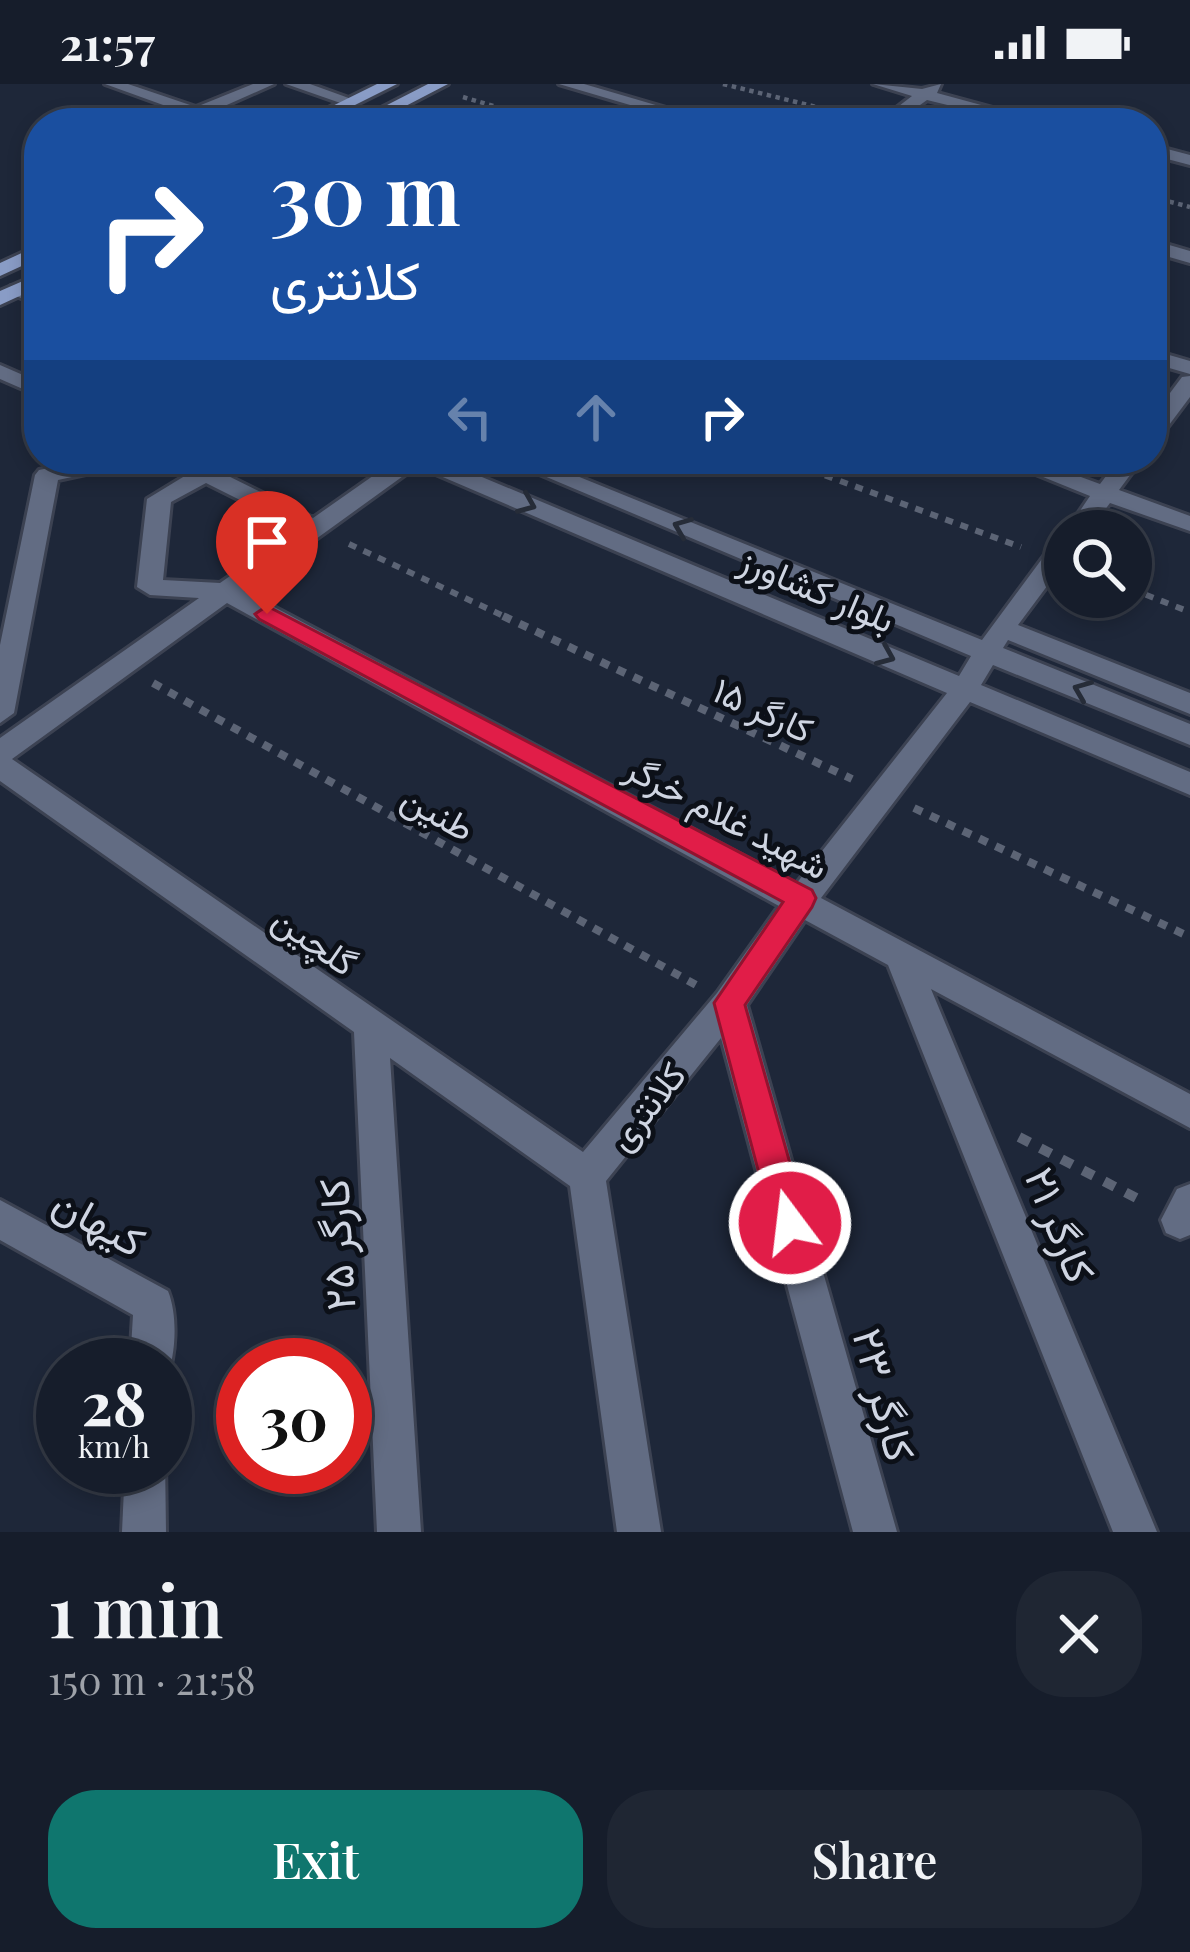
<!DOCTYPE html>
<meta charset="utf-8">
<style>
body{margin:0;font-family:"Playfair Display",Vazirmatn,serif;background:#1f2633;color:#f1f3f6;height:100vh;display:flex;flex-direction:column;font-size:45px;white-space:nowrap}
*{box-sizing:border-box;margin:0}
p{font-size:39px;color:#9ea2a9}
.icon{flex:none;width:66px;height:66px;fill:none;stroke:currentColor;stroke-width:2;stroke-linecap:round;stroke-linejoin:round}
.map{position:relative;height:1448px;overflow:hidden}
.details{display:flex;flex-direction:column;background:#161d2b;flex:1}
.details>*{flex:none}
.guide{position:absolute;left:24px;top:24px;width:1143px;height:366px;border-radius:48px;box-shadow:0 6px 18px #0003,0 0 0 3px #353b47;background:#1a4fa0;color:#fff;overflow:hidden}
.controls{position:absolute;left:1044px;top:426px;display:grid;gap:24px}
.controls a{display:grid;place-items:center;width:108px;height:108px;border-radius:50%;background:#161d2b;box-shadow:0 6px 18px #0003,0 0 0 3px #353b47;font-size:60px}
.speed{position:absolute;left:36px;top:1254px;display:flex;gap:24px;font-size:60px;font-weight:700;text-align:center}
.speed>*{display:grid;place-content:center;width:156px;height:156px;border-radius:50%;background:#161d2b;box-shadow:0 6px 18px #0003,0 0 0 3px #353b47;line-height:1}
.speed small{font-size:30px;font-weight:400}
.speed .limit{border:18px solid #d22;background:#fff;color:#111}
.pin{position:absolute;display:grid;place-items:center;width:102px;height:102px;color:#fff;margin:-123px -51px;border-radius:50% 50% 50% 0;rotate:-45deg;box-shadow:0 0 12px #0007}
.pin .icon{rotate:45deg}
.me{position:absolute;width:132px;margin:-66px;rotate:345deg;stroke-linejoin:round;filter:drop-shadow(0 0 9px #0008)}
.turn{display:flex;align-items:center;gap:42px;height:252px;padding:0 48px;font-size:54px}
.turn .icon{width:156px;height:156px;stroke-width:2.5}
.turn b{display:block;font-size:84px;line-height:102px}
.lanes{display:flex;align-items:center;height:114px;padding:0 48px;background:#0003;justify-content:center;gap:60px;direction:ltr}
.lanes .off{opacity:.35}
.round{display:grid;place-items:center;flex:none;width:126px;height:126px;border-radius:48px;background:#1f2633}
.head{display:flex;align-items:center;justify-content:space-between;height:204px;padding:0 48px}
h1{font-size:72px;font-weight:600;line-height:90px}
.action{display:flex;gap:24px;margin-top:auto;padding:24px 48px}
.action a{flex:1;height:138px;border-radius:48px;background:#0f766e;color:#fff;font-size:48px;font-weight:600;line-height:138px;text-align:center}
.action a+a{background:#1f2633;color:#f1f3f6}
.status{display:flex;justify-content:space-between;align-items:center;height:84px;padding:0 60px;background:#161d2b;direction:ltr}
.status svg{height:33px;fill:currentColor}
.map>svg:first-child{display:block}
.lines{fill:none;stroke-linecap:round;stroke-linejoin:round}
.minor-casing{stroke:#3c4252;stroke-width:6}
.major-casing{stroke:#3c4252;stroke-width:6}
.path-far3{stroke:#5c6475;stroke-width:4.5;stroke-dasharray:4.5 4.5;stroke-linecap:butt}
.path-far2{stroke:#5c6475;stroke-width:6;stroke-dasharray:8 8;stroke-linecap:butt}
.path-far1{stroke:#5c6475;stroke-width:8;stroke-dasharray:9 9;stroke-linecap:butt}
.path{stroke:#5c6475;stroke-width:10;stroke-dasharray:12 12;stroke-linecap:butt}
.minor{fill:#626c83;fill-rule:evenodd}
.major{fill:#899cc6;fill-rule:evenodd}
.oneway{stroke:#262c38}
.route{fill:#e11d48;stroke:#92132f;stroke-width:3}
.labels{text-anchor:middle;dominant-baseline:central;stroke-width:10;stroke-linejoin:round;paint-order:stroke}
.street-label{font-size:36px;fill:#cfd5e2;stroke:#0c1018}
.near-street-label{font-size:42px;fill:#cfd5e2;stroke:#0c1018}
</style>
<div class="status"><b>21:57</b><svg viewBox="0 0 49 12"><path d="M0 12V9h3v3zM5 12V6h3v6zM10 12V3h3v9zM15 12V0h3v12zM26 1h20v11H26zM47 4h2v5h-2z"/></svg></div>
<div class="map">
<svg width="1190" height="1448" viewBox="0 0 1190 1448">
<rect width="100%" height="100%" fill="#1e2739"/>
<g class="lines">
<defs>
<path id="minor" d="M 105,0 L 128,0 L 196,23 L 253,0 L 274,0 L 211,28 L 237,39 L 213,39 Z
M 286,0 L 310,0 L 357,17 L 349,22 Z
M 559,0 L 584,0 L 717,39 L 691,39 Z
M 873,0 L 922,5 L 941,0 L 937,9 L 1048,39 L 1021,39 L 927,16 L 895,39 L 877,39 L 912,12 Z
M 377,26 L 410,36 L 412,39 L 371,34 L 371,28 Z
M 1152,61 L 1190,71 L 1190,81 L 1152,71 Z
M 1152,156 L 1190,167 L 1190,179 L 1152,168 Z
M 11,202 L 39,208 L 39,221 L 11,210 Z
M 1152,266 L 1190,277 L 1190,290 L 1152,279 Z
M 0,281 L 39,298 L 39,312 L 0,295 Z
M 1190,292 L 1190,313 L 1160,353 L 1152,355 L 1152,333 L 1182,293 Z
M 91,375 L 135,375 L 132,380 L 58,396 L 14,629 L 0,639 L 0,561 L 35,391 L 39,386 Z
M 165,375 L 194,375 L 313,434 L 397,375 L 439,375 L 959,592 L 971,572 L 504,375 L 535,375 L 982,556 L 1056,456 L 1065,453 L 1065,478 L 1018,541 L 1190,609 L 1190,630 L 1008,556 L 1003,564 L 1190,640 L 1190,661 L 993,581 L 981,601 L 1190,688 L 1190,711 L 970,618 L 821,814 L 1190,1010 L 1190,1044 L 931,905 L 1157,1448 L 1113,1448 L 888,881 L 805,836 L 747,921 L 897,1448 L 853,1448 L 721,954 L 606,1097 L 661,1448 L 617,1448 L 570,1102 L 390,974 L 421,1448 L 377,1448 L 354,948 L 0,697 L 0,654 L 199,514 L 150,511 L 137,503 L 147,415 L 188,390 ZM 417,382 L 947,609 L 796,800 L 244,507 ZM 206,399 L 298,445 L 220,499 L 163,496 L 171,418 ZM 227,519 L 779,822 L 717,909 L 583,1068 L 12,675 Z
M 999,375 L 1032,375 L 1100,400 L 1119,375 L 1142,375 L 1119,406 L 1190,432 L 1190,447 L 1110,419 L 1089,447 L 1065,449 L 1090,412 Z
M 1190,1100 L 1190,1151 L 1180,1155 L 1166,1149 L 1161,1136 L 1177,1105 Z
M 0,1116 L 168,1207 C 178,1232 176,1271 166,1296 L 165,1281 L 130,1281 L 133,1231 L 0,1156 Z
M 165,1374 L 166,1448 L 122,1448 L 125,1383 L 165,1383 Z"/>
<path id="major" d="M 377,0 L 397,0 L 319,39 L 298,39 Z
M 428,0 L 448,0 L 373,39 L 352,39 Z
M 39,161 L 39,174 L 0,192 L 0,179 Z
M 39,190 L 39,203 L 0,221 L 0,207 Z"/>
</defs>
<use href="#minor" class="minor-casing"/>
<use href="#major" class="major-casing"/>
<path class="path-far3" d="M 723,0 L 861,34
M 463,13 L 550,39
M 1152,113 L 1190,123"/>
<path class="path-far2" d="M 780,375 L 1021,463
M 349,460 L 510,535
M 1131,505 L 1190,528"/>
<path class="path-far1" d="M 503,532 L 852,695
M 153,599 L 696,901
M 914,724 L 1190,853"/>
<path class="path" d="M 1019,1053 L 1144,1118"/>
<use href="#minor" class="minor"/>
<use href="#major" class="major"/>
</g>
<defs><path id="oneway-chevron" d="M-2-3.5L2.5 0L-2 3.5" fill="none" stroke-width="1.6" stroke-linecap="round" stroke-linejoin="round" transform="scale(3)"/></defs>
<g class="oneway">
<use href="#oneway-chevron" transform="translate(527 420) rotate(23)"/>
<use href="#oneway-chevron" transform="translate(682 443) rotate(-158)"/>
<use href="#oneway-chevron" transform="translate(886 572) rotate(23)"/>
<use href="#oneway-chevron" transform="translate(1082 606) rotate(-158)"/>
</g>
<path class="route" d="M 267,522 L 812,806 L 816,814 L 812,823 L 745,921 L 807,1139 L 802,1151 L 790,1156 L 777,1151 L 772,1139 L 714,919 L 783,818 L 259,535 L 255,530 Z"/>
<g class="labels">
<g class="street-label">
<text transform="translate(818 504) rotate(23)">بلوار کشاورز</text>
<text transform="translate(764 624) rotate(25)">کارگر ۱۵</text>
<text transform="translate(439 727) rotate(29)">طنین</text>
<text transform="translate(728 731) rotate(28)">شهید غلام خرگر</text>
<text transform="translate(316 855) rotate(35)">گلچین</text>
<text transform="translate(645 1021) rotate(-51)">کلانتری</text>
</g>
<g class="near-street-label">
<text transform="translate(100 1136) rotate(29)">کیهان</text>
<text transform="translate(1062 1140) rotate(68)">کارگر ۲۱</text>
<text transform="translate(335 1161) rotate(-93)">کارگر ۲۵</text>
<text transform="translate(886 1310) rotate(75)">کارگر ۲۳</text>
</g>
</g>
</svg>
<div class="controls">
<a><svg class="icon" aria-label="search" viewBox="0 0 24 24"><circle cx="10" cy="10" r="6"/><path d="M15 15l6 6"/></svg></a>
</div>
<div class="speed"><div>28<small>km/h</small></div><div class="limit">30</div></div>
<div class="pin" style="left:267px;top:530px;background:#d93025"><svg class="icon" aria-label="arrive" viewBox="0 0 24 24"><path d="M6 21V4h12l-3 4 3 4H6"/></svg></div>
<svg class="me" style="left:790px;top:1139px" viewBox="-20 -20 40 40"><circle r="17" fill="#e11d48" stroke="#fff" stroke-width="3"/><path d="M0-11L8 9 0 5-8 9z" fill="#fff"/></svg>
<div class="guide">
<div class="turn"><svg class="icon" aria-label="right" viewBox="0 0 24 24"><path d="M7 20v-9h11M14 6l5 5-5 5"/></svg><div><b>30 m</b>کلانتری</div></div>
<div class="lanes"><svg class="icon off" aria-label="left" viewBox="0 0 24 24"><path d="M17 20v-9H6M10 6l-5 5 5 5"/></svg><svg class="icon off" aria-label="ahead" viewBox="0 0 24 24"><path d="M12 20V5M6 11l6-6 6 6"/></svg><svg class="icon" aria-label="right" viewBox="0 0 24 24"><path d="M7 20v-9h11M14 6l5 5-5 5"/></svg></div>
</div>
</div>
<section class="details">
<div class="head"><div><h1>1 min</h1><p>150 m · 21:58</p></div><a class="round"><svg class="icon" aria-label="close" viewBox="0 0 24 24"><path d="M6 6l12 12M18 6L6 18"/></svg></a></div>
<div class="action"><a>Exit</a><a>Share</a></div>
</section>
